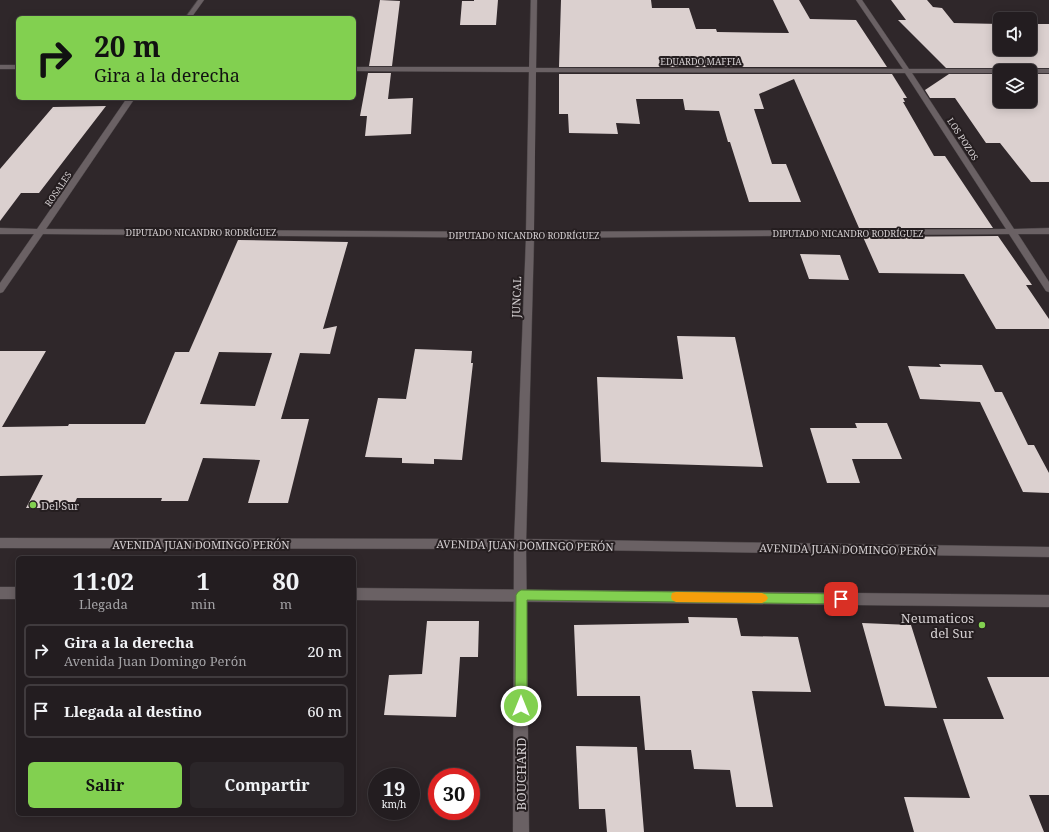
<!DOCTYPE html>
<html lang="es">
<meta charset="utf-8">
<style>
body{margin:0;font-family:"Noto Serif",serif;background:#2b2629;color:#f1f3f6;height:100vh;display:flex;flex-direction:column;font-size:15px;white-space:nowrap}
*{box-sizing:border-box;margin:0}
p{font-size:13px;color:#a3a2a5}
.icon{flex:none;width:22px;height:22px;fill:none;stroke:currentColor;stroke-width:2;stroke-linecap:round;stroke-linejoin:round}
.map{position:relative;flex:1;overflow:hidden}
.side{position:absolute;left:16px;top:556px;width:340px;height:260px;display:flex;flex-direction:column;background:#231d20;border-radius:6px;box-shadow:0 2px 10px #0003,0 0 0 1px #403b3e}
.side>*{flex:none}
.banner{position:absolute;left:16px;top:16px;width:340px;height:84px;border-radius:6px;box-shadow:0 2px 10px #0003,0 0 0 1px #403b3e;background:#82d050;color:#111;overflow:hidden}
.tools{position:absolute;left:993px;top:12px;display:grid;gap:8px}
.tools a{display:grid;place-items:center;width:44px;height:44px;border-radius:6px;background:#231d20;box-shadow:0 2px 10px #0003,0 0 0 1px #403b3e;font-size:20px}
.speed{position:absolute;left:368px;top:768px;display:flex;gap:8px;font-size:20px;font-weight:700;text-align:center}
.speed>*{display:grid;place-content:center;width:52px;height:52px;border-radius:50%;background:#231d20;box-shadow:0 2px 10px #0003,0 0 0 1px #403b3e;line-height:1}
.speed small{font-size:10px;font-weight:400}
.speed .limit{border:6px solid #d22;background:#fff;color:#111}
.pin{position:absolute;display:grid;place-items:center;width:34px;height:34px;color:#fff;margin:-17px;border-radius:8px;box-shadow:0 2px 6px #0006}
.me{position:absolute;width:44px;margin:-22px;rotate:0deg;stroke-linejoin:round;filter:drop-shadow(0 0 3px #0008)}
.turn{display:flex;align-items:center;gap:14px;height:84px;padding:0 12px;font-size:18px}
.turn .icon{width:52px;height:52px;stroke-width:2.5}
.turn b{display:block;font-size:28px;line-height:34px}
.eta{display:flex;justify-content:space-evenly;align-items:center;height:68px;text-align:center}
.eta b{font-size:24px;font-weight:700;line-height:28px}
.action{display:flex;gap:8px;margin-top:auto;padding:8px 12px}
.action a{flex:1;height:46px;border-radius:6px;background:#82d050;color:#111;font-size:16px;font-weight:700;line-height:46px;text-align:center}
.action a+a{background:#2b2629;color:#f1f3f6}
ul{padding:0;list-style:none}
li{display:flex;align-items:center;gap:12px;height:54px;margin:0 8px 6px;padding:0 4px;border:2px solid #403b3e;border-radius:6px}
li div{flex:1}
li b{display:block;font-size:15px}
li em{font-style:normal}
.map>svg:first-child{display:block}
.building{fill:#dbd0cf;fill-rule:evenodd}
.lines{fill:none;stroke-linecap:round;stroke-linejoin:round}
.minor-casing{stroke:#484244;stroke-width:1}
.secondary-casing{stroke:#484244;stroke-width:1}
.minor{fill:#6a6164;fill-rule:evenodd}
.secondary{fill:#6a6164;fill-rule:evenodd}
.route{fill:#82d050;stroke:#548734}
.slow{fill:#f59e0b}
.poi-dot{fill:#82d050;stroke:#251e20;stroke-width:1.5}
.labels{text-anchor:middle;dominant-baseline:central;stroke-width:4;stroke-linejoin:round;paint-order:stroke}
.far-street-label{font-size:9px;fill:#d4cfd1;stroke:#251e20}
.street-label{font-size:11px;fill:#d4cfd1;stroke:#251e20}
.poi-label{font-size:11px;fill:#d4cfd1;stroke:#251e20;text-anchor:start}
.near-poi-label{font-size:13px;fill:#d4cfd1;stroke:#251e20;text-anchor:end}
.near-street-label{font-size:13px;fill:#d4cfd1;stroke:#251e20}
</style>
<div class="map">
<svg width="1049" height="832" viewBox="0 0 1049 832">
<rect width="100%" height="100%" fill="#2f272a"/>
<path class="building" d="M 380,0 L 400,1 L 392,66 L 369,66 Z
M 474,0 L 498,0 L 496,25 L 460,25 L 462,1 L 474,1 Z
M 561,0 L 651,0 L 652,8 L 689,8 L 696,29 L 716,29 L 717,32 L 789,33 L 773,0 L 799,0 L 810,19 L 856,20 L 887,67 L 559,67 Z
M 891,0 L 927,0 L 933,7 L 942,8 L 954,23 L 1000,24 L 1000,49 L 1030,49 L 1030,24 L 1049,24 L 1049,68 L 946,68 L 898,20 L 906,20 Z
M 368,73 L 391,73 L 388,99 L 413,98 L 411,134 L 365,136 L 367,116 L 360,116 Z
M 559,74 L 892,74 L 907,98 L 903,98 L 905,102 L 903,102 L 934,156 L 945,156 L 993,228 L 859,228 L 794,79 L 759,94 L 764,109 L 754,109 L 772,164 L 786,164 L 801,202 L 749,202 L 730,142 L 728,142 L 719,111 L 685,110 L 683,99 L 636,99 L 640,124 L 616,123 L 618,134 L 569,133 L 568,114 L 559,114 Z
M 949,74 L 1000,74 L 1000,101 L 1030,101 L 1030,74 L 1049,74 L 1049,182 L 1031,182 L 1000,143 L 986,143 L 955,98 L 930,98 L 925,90 Z
M 106,106 L 39,193 L 21,193 L 0,221 L 0,169 L 53,107 Z
M 998,236 L 1032,285 L 1026,285 L 1049,319 L 1049,329 L 996,329 L 964,274 L 879,273 L 863,237 Z
M 238,240 L 348,242 L 323,329 L 337,326 L 330,354 L 300,353 L 281,419 L 309,419 L 288,503 L 248,503 L 260,460 L 203,458 L 188,501 L 161,501 L 162,498 L 77,498 L 72,508 L 26,508 L 43,475 L 0,476 L 0,351 L 46,351 L 2,427 L 68,426 L 69,424 L 145,424 L 175,352 L 189,352 ZM 219,352 L 272,353 L 255,406 L 200,404 Z
M 800,254 L 840,255 L 849,280 L 809,279 Z
M 677,336 L 735,337 L 763,467 L 601,462 L 597,377 L 683,379 Z
M 415,349 L 472,351 L 471,363 L 473,363 L 462,460 L 434,459 L 434,464 L 402,463 L 402,458 L 365,457 L 378,398 L 406,399 Z
M 939,364 L 982,365 L 995,392 L 1002,392 L 1028,445 L 1034,445 L 1049,473 L 1049,493 L 1023,492 L 980,402 L 920,399 L 908,366 L 941,367 Z
M 855,423 L 887,423 L 902,459 L 852,459 L 860,483 L 827,483 L 810,428 L 857,428 Z
M 688,617 L 737,618 L 741,636 L 798,637 L 811,692 L 752,691 L 773,807 L 736,807 L 730,770 L 694,769 L 691,750 L 645,750 L 640,696 L 577,696 L 574,625 L 689,623 Z
M 427,621 L 479,621 L 478,657 L 460,657 L 456,717 L 384,715 L 389,675 L 422,674 Z
M 862,623 L 911,625 L 937,708 L 885,706 Z
M 987,677 L 1049,677 L 1049,795 L 1029,795 L 1044,832 L 914,832 L 904,797 L 970,798 L 943,719 L 1004,719 Z
M 576,746 L 637,747 L 644,832 L 607,832 L 605,809 L 579,809 Z"/>
<g class="lines">
<defs>
<path id="minor" d="M 198,0 L 204,0 L 191,18 L 185,18 Z
M 531,0 L 537,0 L 536,68 L 903,69 L 856,0 L 862,0 L 909,69 L 1049,69 L 1049,73 L 1030,73 L 1030,71 L 1000,71 L 1000,73 L 912,73 L 1014,229 L 1049,228 L 1049,234 L 1018,234 L 1049,282 L 1049,292 L 1046,291 L 1009,234 L 534,238 L 526,544 L 529,832 L 513,832 L 514,544 L 526,238 L 43,234 L 3,292 L 0,293 L 0,283 L 34,234 L 0,234 L 0,228 L 37,229 L 127,98 L 135,98 L 46,229 L 526,232 L 529,72 L 354,71 L 354,67 L 529,67 ZM 536,72 L 905,73 L 1006,229 L 534,232 Z
M 0,65 L 18,65 L 18,69 L 0,69 Z"/>
<path id="secondary" d="M 0,538 L 520,539 L 1049,547 L 1049,557 L 520,549 L 0,548 Z
M 0,587 L 18,587 L 18,599 L 0,599 Z
M 354,588 L 1049,595 L 1049,607 L 354,600 Z"/>
</defs>
<use href="#minor" class="minor-casing"/>
<use href="#secondary" class="secondary-casing"/>
<use href="#minor" class="minor"/>
<use href="#secondary" class="secondary"/>
</g>
<path class="route" d="M 521,590 L 841,594 L 845,595 L 847,599 L 845,602 L 841,604 L 527,600 L 527,706 L 525,710 L 521,711 L 517,710 L 515,706 L 516,595 L 518,592 Z"/>
<path class="slow" d="M 676,592 L 762,593 L 766,595 L 768,598 L 766,601 L 762,603 L 676,602 L 672,600 L 671,597 L 672,593 Z"/>
<g class="poi-dot">
<circle cx="33" cy="505" r="4"/>
<circle cx="982" cy="625" r="4"/>
</g>
<g class="labels">
<g class="far-street-label">
<text x="701" y="61">EDUARDO MAFFIA</text>
<text transform="translate(963 139) rotate(57)">LOS POZOS</text>
<text transform="translate(58 189) rotate(-56)">ROSALES</text>
<text x="201" y="232">DIPUTADO NICANDRO RODRÍGUEZ</text>
<text x="848" y="233">DIPUTADO NICANDRO RODRÍGUEZ</text>
<text x="524" y="235">DIPUTADO NICANDRO RODRÍGUEZ</text>
</g>
<g class="street-label">
<text transform="translate(516 297) rotate(-88)">JUNCAL</text>
<text x="201" y="544">AVENIDA JUAN DOMINGO PERÓN</text>
<text transform="translate(525 545) rotate(1)">AVENIDA JUAN DOMINGO PERÓN</text>
<text transform="translate(848 549) rotate(1)">AVENIDA JUAN DOMINGO PERÓN</text>
</g>
<g class="poi-label">
<text x="41" y="505">Del Sur</text>
</g>
<g class="near-poi-label">
<text x="974" y="618">Neumaticos<tspan x="974" dy="15">del Sur</tspan></text>
</g>
<g class="near-street-label">
<text transform="translate(521 774) rotate(-90)">BOUCHARD</text>
</g>
</g>
</svg>
<div class="tools">
<a><svg class="icon" aria-label="sound" viewBox="0 0 24 24"><path d="M4 9h4l5-4v14l-5-4H4zM17 9q2 3 0 6"/></svg></a>
<a><svg class="icon" aria-label="layers" viewBox="0 0 24 24"><path d="M12 4l9 5-9 5-9-5zM3 14l9 5 9-5"/></svg></a>
</div>
<div class="speed"><div>19<small>km/h</small></div><div class="limit">30</div></div>
<div class="pin" style="left:841px;top:599px;background:#d93025"><svg class="icon" aria-label="arrive" viewBox="0 0 24 24"><path d="M6 21V4h12l-3 4 3 4H6"/></svg></div>
<svg class="me" style="left:521px;top:706px" viewBox="-20 -20 40 40"><circle r="17" fill="#82d050" stroke="#fff" stroke-width="3"/><path d="M0-11L8 9 0 5-8 9z" fill="#fff"/></svg>
<div class="banner">
<div class="turn"><svg class="icon" aria-label="right" viewBox="0 0 24 24"><path d="M7 20v-9h11M14 6l5 5-5 5"/></svg><div><b>20 m</b>Gira a la derecha</div></div>
</div>
<section class="side">
<div class="eta">
<div><b>11:02</b><p>Llegada</p></div>
<div><b>1</b><p>min</p></div>
<div><b>80</b><p>m</p></div>
</div>
<ul>
<li><svg class="icon" aria-label="right" viewBox="0 0 24 24"><path d="M7 20v-9h11M14 6l5 5-5 5"/></svg><div><b>Gira a la derecha</b><p>Avenida Juan Domingo Perón</p></div><em>20 m</em></li>
<li><svg class="icon" aria-label="arrive" viewBox="0 0 24 24"><path d="M6 21V4h12l-3 4 3 4H6"/></svg><div><b>Llegada al destino</b></div><em>60 m</em></li>
</ul>
<div class="action"><a>Salir</a><a>Compartir</a></div>
</section>
</div>
